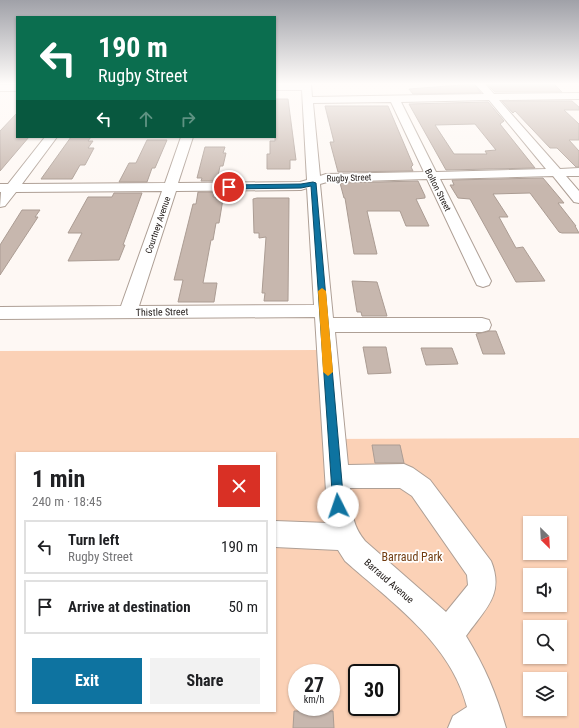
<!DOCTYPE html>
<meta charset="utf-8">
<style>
body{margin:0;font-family:"Roboto Condensed",sans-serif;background:#f2f2f2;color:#202124;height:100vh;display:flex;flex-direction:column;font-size:15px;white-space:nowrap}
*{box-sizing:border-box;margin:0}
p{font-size:13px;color:#757577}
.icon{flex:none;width:22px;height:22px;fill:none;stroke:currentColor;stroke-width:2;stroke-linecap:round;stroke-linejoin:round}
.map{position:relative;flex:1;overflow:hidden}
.sheet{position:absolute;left:16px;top:452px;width:260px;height:260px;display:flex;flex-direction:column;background:#fff;border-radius:0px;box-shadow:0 1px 3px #0004}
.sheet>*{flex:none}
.hud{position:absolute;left:16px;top:16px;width:260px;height:122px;border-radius:0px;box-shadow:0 1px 3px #0004;background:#0b6e4f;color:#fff;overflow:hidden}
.needle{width:26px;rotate:156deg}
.buttons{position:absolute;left:523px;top:516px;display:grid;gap:8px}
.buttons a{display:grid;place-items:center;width:44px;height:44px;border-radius:0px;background:#fff;box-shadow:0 1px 3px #0004;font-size:20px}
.speed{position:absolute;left:288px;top:664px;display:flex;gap:8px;font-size:20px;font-weight:700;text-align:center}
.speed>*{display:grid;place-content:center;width:52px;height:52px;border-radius:50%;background:#fff;box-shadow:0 1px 3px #0004;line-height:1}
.speed small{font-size:10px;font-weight:400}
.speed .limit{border:2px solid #111;border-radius:6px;background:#fff;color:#111}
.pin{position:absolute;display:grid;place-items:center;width:34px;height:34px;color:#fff;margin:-17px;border:2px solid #fff;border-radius:50%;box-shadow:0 1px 4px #0007}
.me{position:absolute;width:44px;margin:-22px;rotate:356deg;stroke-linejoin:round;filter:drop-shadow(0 0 3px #0008)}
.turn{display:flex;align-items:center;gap:14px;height:84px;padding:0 16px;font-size:18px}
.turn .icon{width:52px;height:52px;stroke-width:2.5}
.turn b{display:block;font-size:28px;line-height:34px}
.lanes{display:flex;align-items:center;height:38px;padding:0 16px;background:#0003;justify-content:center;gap:20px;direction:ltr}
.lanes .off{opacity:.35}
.round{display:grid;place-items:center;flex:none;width:42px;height:42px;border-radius:0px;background:#f2f2f2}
.overview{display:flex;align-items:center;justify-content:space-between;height:68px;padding:0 16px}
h1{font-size:24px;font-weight:700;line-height:30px}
.action{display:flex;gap:8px;margin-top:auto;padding:8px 16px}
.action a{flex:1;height:46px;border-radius:0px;background:#0e73a0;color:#fff;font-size:16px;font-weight:700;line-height:46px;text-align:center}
.action a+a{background:#f2f2f2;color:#202124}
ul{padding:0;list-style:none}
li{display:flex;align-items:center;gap:12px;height:54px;margin:0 8px 6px;padding:0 8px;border:2px solid #e0e0e0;border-radius:0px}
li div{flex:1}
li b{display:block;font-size:15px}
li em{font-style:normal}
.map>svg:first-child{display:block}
.green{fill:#fbd1b6;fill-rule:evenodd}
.building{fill:#c7b7ae;stroke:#ab9c93;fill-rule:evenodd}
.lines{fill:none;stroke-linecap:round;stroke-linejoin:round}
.minor-casing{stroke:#ae9f95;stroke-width:2}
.minor{fill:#fff;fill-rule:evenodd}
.route{fill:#0e73a0;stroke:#094b68}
.slow{fill:#f59e0b}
.labels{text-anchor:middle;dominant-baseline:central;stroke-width:3.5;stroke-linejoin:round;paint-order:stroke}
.far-street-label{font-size:9px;fill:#1d1714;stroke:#fff}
.street-label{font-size:10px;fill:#1d1714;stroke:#fff}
.near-park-label{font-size:12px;fill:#723c10;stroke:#fff}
</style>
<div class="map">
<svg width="579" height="728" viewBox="0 0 579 728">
<rect width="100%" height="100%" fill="#fef8f4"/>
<path class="green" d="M 318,350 L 324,439 L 579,438 L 579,728 L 0,728 L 0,351 ZM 17,453 L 275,453 L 275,711 L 17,711 ZM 530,523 L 560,523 L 560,553 L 530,553 ZM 530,575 L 560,575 L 560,605 L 530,605 ZM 530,627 L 560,627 L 560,657 L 530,657 ZM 297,673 L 331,673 L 331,707 L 297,707 ZM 357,673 L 391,673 L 391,707 L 357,707 ZM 530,679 L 560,679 L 560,709 L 530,709 Z"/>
<path class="building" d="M 474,84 L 481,93 L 413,94 L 409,89 Z
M 487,84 L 554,84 L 562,92 L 495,92 Z
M 275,99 L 288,99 L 296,160 L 290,160 L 290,169 L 267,169 L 267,154 L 270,154 L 270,141 L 275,141 Z
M 502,101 L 572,101 L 579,107 L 579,110 L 564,110 L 579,124 L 579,140 L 569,140 L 579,151 L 579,167 L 576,167 L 557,148 L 550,148 L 515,111 L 513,113 Z
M 488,102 L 504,121 L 500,124 L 535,168 L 446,170 L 409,104 ZM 475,124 L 496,150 L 485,151 L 487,154 L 454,154 L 435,125 Z
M 325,106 L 388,106 L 413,165 L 411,167 L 413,171 L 338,172 L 330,142 L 334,142 Z
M 17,113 L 17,137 L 29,137 L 0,171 L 0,131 Z
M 71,137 L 91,137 L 88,141 L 93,141 L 88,148 L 94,148 L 85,165 L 80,165 L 72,179 L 41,179 Z
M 147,140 L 167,140 L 155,168 L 152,168 L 147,182 L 119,182 L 129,163 L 136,163 Z
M 205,147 L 225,147 L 223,153 L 226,153 L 223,166 L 220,166 L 217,181 L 201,181 L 202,178 L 197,178 Z
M 543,178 L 564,203 L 558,203 L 576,226 L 575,226 L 579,233 L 562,233 L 559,232 L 530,193 L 493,194 L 508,217 L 499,217 L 516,248 L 523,247 L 545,281 L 516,282 L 470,199 L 458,198 L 450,185 L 454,185 L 452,180 Z
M 418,181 L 425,196 L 425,198 L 416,199 L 429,226 L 406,226 L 400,211 L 367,211 L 377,254 L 354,254 L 345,198 L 344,198 L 340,183 Z
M 198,192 L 214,192 L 213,197 L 216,197 L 216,199 L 223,199 L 219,223 L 216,223 L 213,240 L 211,240 L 203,283 L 217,283 L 214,302 L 178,302 L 183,280 L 174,280 L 193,204 L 196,204 Z
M 114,193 L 142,193 L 123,245 L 125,245 L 119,260 L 68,261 L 82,233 L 68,233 L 88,197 L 112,197 Z
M 257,198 L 289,198 L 288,301 L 264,301 L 265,293 L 262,293 L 266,237 L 259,238 L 259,233 L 254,233 L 253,199 Z
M 22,210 L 40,210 L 35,217 L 38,217 L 0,275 L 0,245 Z
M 352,281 L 377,282 L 387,316 L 362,316 L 361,312 L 357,312 Z
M 490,331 L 496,331 L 505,354 L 483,354 L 476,334 Z
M 363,347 L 386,347 L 391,373 L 368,374 Z
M 421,348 L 452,348 L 458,364 L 426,365 Z
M 372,445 L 400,445 L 404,463 L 375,463 Z
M 294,711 L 333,711 L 334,728 L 293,728 Z"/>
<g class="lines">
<defs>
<path id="minor" d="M 275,84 L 311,84 L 312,97 L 484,94 L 475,84 L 485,84 L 494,94 L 579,93 L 579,99 L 499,100 L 560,169 L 579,168 L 579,176 L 566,176 L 579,191 L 579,203 L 574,202 L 553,176 L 440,179 L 491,281 L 489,285 L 483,287 L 477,285 L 475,281 L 427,179 L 327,182 L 320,184 L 333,318 L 482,318 L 489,320 L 491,325 L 489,330 L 482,332 L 335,332 L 348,465 L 404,464 L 413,468 L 430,480 L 491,561 C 505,595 484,610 466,636 C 485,667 496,693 506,728 L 448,728 L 453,716 L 467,707 C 451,643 391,602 345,561 L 338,550 L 275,547 L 275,521 L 328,523 L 315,317 L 0,319 L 0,307 L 121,306 L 162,191 L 16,192 L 5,206 L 0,207 L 1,192 L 0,192 L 0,184 L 8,184 L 45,137 L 57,137 L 22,184 L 165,183 L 181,137 L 193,137 L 178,183 L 300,182 L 307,180 L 302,90 L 275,90 ZM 489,100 L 546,169 L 436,172 L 401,102 ZM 391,102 L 424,172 L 326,174 L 320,176 L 313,103 ZM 307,188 L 314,305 L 139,306 L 176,191 L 301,190 ZM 350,488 L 400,488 L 412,496 L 467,575 L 468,585 L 446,612 L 365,541 C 351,524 352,510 350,488 Z
M 0,85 L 17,85 L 17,91 L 0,91 Z"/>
</defs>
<use href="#minor" class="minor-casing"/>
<use href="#minor" class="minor"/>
</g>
<linearGradient id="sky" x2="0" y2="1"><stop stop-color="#a0a1a8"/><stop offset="0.45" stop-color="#fffcfa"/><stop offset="1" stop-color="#fffcfa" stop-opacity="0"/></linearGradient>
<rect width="579" height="186" fill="url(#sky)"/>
<path class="route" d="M 313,182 L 316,183 L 344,506 L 342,510 L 338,512 L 334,510 L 333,506 L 311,186 L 301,188 L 229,189 L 226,187 L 229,185 L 301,184 Z"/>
<path class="slow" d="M 322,288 L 326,291 L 333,372 L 328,376 L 323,372 L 318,291 Z"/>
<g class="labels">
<g class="far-street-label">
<text transform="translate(349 178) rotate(-2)">Rugby Street</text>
<text transform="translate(438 190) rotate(63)">Bolton Street</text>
<text transform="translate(158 225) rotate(-71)">Courtney Avenue</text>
</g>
<g class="street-label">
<text transform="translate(162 312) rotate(-1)">Thistle Street</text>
<text transform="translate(389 581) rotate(41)">Barraud Avenue</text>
</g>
<g class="near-park-label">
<text x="412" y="557">Barraud Park</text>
</g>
</g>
</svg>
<div class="buttons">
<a><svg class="needle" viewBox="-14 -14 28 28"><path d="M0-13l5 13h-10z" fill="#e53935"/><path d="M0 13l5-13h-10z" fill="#757577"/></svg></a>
<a><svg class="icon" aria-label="sound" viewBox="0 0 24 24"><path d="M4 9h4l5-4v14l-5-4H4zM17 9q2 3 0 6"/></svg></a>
<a><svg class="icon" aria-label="search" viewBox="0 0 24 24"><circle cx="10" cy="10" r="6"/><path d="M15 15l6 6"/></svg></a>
<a><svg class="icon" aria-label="layers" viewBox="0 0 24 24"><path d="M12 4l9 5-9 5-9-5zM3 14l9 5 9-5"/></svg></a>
</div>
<div class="speed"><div>27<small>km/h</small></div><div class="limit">30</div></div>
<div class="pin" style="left:229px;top:187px;background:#d93025"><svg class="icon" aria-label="arrive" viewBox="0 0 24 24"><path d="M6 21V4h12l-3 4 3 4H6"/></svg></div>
<svg class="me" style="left:338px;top:506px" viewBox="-20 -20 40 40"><circle r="19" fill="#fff"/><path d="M0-13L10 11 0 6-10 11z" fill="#0e73a0"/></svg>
<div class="hud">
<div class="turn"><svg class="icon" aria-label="left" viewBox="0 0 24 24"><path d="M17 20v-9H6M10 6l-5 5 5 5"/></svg><div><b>190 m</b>Rugby Street</div></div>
<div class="lanes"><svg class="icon" aria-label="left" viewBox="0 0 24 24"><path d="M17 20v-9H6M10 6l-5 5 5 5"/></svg><svg class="icon off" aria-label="ahead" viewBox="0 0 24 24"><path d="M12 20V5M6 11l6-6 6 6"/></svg><svg class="icon off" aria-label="right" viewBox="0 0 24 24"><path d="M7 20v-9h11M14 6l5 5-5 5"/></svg></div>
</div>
<section class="sheet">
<div class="overview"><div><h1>1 min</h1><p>240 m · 18:45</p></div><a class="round" style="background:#d93025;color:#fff"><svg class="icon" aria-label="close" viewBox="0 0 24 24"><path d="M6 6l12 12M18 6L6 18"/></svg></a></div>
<ul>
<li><svg class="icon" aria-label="left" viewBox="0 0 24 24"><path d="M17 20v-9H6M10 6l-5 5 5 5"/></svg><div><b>Turn left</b><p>Rugby Street</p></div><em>190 m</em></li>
<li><svg class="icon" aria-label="arrive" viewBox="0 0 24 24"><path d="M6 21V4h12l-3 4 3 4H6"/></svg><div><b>Arrive at destination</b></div><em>50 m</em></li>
</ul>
<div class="action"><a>Exit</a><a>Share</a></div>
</section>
</div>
